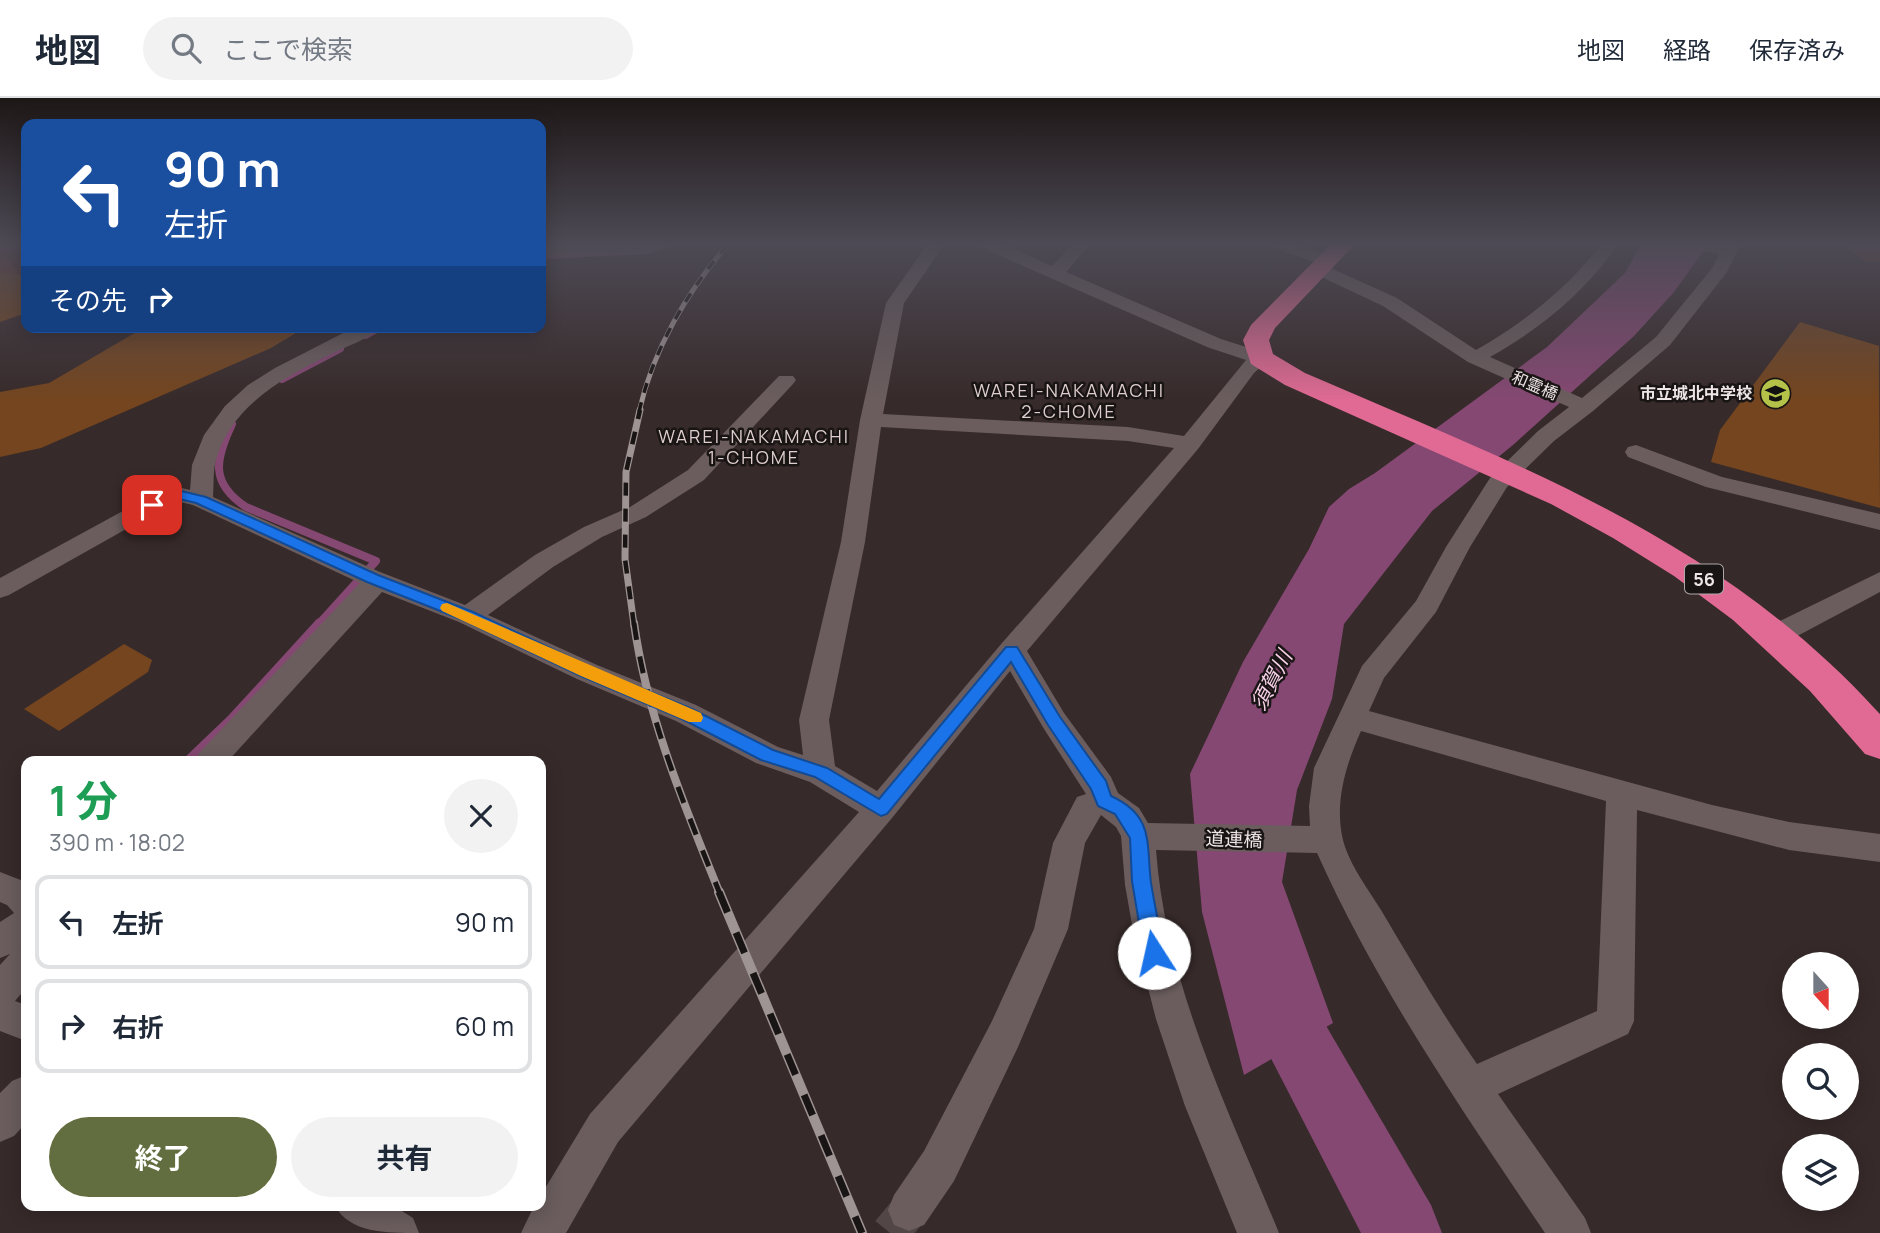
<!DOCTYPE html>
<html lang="ja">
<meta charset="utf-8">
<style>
body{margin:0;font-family:Manrope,"Noto Sans JP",sans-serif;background:#f2f2f3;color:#1f2937;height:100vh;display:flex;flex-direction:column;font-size:26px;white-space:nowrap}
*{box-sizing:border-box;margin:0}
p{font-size:23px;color:#747a83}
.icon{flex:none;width:38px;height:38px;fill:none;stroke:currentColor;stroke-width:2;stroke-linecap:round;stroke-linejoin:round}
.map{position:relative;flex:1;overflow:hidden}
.details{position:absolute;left:21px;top:658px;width:525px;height:455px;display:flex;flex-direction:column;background:#fff;border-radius:14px;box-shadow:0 4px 18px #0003}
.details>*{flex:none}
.hud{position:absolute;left:21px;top:21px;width:525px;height:214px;border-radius:14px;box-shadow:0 4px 18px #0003;background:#1a4fa0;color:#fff;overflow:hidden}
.needle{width:46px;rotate:159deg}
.controls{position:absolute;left:1782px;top:854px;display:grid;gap:14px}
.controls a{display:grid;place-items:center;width:77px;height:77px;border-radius:50%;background:#fff;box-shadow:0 4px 18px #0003;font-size:35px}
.pin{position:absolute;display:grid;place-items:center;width:60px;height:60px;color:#fff;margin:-30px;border-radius:14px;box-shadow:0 4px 10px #0006}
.me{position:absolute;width:77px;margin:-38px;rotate:350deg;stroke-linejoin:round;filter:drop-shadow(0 0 5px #0008)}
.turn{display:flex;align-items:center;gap:24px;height:147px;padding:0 28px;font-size:32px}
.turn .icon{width:91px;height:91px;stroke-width:2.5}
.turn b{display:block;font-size:49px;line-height:60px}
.then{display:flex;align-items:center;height:66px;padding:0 28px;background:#0003;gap:14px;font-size:26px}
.round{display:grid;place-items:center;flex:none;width:74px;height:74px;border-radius:37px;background:#f2f2f3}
.headline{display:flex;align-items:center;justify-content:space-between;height:119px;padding:0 28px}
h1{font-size:42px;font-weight:700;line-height:52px;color:#1e9e55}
.action{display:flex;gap:14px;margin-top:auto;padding:14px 28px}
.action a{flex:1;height:80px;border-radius:42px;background:#626e3f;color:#fff;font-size:28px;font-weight:700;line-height:80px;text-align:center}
.action a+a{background:#f2f2f3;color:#1f2937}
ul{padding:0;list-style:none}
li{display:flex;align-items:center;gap:21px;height:94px;margin:0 14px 10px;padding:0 14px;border:4px solid #e0e1e3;border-radius:14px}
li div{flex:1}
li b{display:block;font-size:26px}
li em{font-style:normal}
header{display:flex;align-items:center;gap:42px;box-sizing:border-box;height:98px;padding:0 35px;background:#fff;border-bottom:2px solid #e0e1e3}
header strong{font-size:33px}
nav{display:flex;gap:38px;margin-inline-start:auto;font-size:24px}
.search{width:490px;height:63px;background:#f2f2f3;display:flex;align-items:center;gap:18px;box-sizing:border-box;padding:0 24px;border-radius:38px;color:#747a83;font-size:26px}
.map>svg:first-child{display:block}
.green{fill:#74451e}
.water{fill:#854872}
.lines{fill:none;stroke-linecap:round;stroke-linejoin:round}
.stream-far2{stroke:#854872;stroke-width:6}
.stream-far1{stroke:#854872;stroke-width:8}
.stream{stroke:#854872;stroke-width:10}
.river{fill:#854872;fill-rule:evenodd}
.street-tunnel{stroke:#524646;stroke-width:38;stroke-dasharray:38 19;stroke-linecap:butt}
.street{fill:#6b5d5d;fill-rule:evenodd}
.highway{fill:#e06a93;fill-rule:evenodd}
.rail-far3-casing{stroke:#9f9494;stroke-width:5}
.rail-far2-casing{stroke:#9f9494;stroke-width:7}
.rail-far1-casing{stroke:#9f9494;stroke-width:8}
.rail-casing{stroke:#9f9494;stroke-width:10}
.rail-far3{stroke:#1a1515;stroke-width:3.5;stroke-dasharray:10;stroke-linecap:butt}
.rail-far2{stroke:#1a1515;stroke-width:4.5;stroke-dasharray:13;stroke-linecap:butt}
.rail-far1{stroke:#1a1515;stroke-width:5;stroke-dasharray:17;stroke-linecap:butt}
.rail{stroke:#1a1515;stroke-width:7;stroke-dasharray:22;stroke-linecap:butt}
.wall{fill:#703522}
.shaded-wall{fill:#5b2b1c}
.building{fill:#823e28;stroke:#5b2b1c;stroke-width:2}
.route{fill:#1a73e8;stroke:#114b97;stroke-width:2}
.slow{fill:#f59e0b}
.labels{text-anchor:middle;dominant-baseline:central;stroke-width:5;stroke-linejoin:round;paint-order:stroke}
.far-street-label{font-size:16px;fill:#eee5e5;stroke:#1a1515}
.far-poi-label{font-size:16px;font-weight:bold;fill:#eee5e5;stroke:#1a1515;text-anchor:end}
.far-neighbourhood-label{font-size:18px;letter-spacing:2px;fill:#decdcd;stroke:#1a1515}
.shield{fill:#1a1515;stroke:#aea7a7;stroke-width:2}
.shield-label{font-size:18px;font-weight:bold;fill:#eee5e5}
.street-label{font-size:19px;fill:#eee5e5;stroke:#1a1515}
.water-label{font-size:21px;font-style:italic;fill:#f7d2e9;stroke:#1a1515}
</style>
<header>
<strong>地図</strong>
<div class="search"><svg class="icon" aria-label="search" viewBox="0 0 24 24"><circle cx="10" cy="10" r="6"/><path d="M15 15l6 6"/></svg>ここで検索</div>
<nav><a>地図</a><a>経路</a><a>保存済み</a></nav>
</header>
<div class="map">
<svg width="1880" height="1135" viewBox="0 0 1880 1135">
<rect width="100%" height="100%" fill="#372a2a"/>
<path class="green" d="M 0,144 L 26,144 L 26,215 L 0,224 Z
M 1800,224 L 1879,248 L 1880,410 L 1711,364 L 1720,332 Z
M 145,229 L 306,229 L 271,250 L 41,350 L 0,359 L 0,294 L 49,285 Z
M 124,546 L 152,562 L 148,574 L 59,633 L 24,611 Z"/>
<path class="water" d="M 1642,144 L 1710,144 L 1674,194 L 1634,238 L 1513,347 L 1432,413 L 1344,526 L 1332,601 L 1297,692 L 1282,784 L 1333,925 L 1244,977 L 1202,814 L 1190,676 L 1243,564 L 1309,451 L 1329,409 L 1349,391 L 1375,375 L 1547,249 L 1625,175 Z"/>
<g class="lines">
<path class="stream-far2" d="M 541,158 L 647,153 L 675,144
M 366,238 L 382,229
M 282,282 L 341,251"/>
<path class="stream-far1" d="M 232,326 C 215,362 210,385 246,409 L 376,463 L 318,527"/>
<path class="stream" d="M 188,663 L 233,620 L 320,525"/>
<path class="river" d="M 1264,852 L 1287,861 L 1431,1107 L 1442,1135 L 1361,1135 L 1231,883 L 1241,861 Z"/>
<path class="street-tunnel" d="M 890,1135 L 909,1112"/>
<path class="street" d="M 667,144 L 665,148 L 637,154 L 541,157 L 541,147 Z
M 929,144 L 946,144 L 904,205 L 883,316 L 1128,329 L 1184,338 L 1246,262 L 1207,249 L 978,148 L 976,144 L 999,144 L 1052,168 L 1075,144 L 1092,144 L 1066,174 L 1221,241 L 1268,256 L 1271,260 L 1254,275 L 1198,351 L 1027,553 L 1064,615 L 1111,679 L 1118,695 L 1139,710 L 1148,725 L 1310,728 L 1309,708 L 1314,670 L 1362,568 L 1416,503 L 1446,449 L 1490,380 L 1538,333 L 1569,309 L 1468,264 L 1383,208 L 1313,175 L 1310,171 L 1313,167 L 1320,166 L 1269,148 L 1267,144 L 1291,144 L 1334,159 L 1337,163 L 1334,167 L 1326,168 L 1397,200 L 1476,252 C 1525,224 1569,189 1603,144 L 1620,144 C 1586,193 1542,230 1490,259 L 1582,300 L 1656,239 L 1713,169 L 1719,156 L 1685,148 L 1683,144 L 1724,147 L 1726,144 L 1742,144 L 1727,174 L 1670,247 L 1593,313 L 1554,343 L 1507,389 L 1470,449 L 1436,514 L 1384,580 L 1369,613 L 1712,707 L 1789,724 L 1880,736 L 1880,764 L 1789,752 L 1637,712 L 1634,923 L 1628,936 L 1498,996 L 1585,1120 L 1591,1135 L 1545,1135 C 1462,1012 1378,891 1317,755 L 1156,752 C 1166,887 1228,1011 1279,1135 L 1237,1135 L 1185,1008 L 1156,921 L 1133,832 L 1125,787 L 1121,738 L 1116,729 L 1101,717 L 1085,745 L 1068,831 L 1018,949 L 954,1083 L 924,1127 L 909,1133 L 894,1127 L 888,1112 L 894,1097 L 924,1053 L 992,923 L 1034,831 L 1053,745 L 1077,699 L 1086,696 L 1044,631 L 1010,573 L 892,720 L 618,1044 L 566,1135 L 521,1135 L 534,1108 L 541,1108 L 541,1097 L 590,1016 L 859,714 L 810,684 L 756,665 L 676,623 L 577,581 L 459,524 L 382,494 L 228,663 L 195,663 L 199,655 L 360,485 L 193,407 L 176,403 L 9,497 L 0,500 L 0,480 L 165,390 L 173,388 L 190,392 L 192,367 L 204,337 L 225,308 L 248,287 L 275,270 L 355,229 L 379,229 C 370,241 347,248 333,255 C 284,279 228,309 215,366 C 213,376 214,388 213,399 L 380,474 L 465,507 L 535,457 L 584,429 L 630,409 L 688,372 L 779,278 L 793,278 L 796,282 L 793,286 L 704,382 L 646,419 L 602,439 L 553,469 L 488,517 L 597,567 L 696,607 L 778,649 L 803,657 L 799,622 L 841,444 L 860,322 L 886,205 ZM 881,329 L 1128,343 L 1174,350 L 1002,545 L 877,693 L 835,668 L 829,622 L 865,444 ZM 1361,633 L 1606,703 L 1597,913 L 1477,966 C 1442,916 1412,864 1381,812 C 1368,791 1349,766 1343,742 C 1334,704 1346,667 1361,633 Z
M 1636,347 L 1722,379 L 1880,416 L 1880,432 L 1706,389 L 1628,359 L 1625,354 L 1628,349 Z
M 1880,474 L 1880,494 L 1786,544 L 1776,547 L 1766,544 L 1762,537 L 1766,530 Z
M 0,774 L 26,784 L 26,846 L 20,850 L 26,848 L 26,890 L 15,903 L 26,907 L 26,943 L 0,933 L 0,867 L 10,856 L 0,860 L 0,824 L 14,815 L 7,807 L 0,804 Z
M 26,977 L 26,1025 L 14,1038 L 0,1044 L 0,995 L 12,983 Z
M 335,1108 L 394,1108 L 413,1120 L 419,1135 C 386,1135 350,1135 335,1108 Z"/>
<path class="highway" d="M 1333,144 L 1357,144 L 1275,230 L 1269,242 L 1273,256 L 1305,275 C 1515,366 1718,439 1877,613 L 1880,616 L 1880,661 L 1865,656 L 1810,593 L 1733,522 L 1674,478 L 1613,440 L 1551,406 L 1285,287 L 1251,266 L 1243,242 L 1251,227 Z"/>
<defs>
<path id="rail-far3" d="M 639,314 C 653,251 688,192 730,144"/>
<path id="rail-far2" d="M 634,527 L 625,461 L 626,374 L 640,312"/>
<path id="rail-far1" d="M 634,525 C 647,619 685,709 720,796"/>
<path id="rail" d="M 719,794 L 862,1135"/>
</defs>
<use href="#rail-far3" class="rail-far3-casing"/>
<use href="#rail-far2" class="rail-far2-casing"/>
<use href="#rail-far1" class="rail-far1-casing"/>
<use href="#rail" class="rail-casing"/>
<use href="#rail-far3" class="rail-far3"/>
<use href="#rail-far2" class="rail-far2"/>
<use href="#rail-far1" class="rail-far1"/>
<use href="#rail" class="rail"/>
</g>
<path class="wall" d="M 0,144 L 26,144 L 26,176 L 19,177 L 0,174 Z
M 1837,144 L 1880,144 L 1880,163 L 1867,164 Z"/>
<path class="shaded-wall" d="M 26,151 L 26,176 L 19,177 L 4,154 Z"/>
<path class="building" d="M 0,144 L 26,144 L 26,151 L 0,153 Z"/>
<linearGradient id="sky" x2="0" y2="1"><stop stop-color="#1e1717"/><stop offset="0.48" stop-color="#4d4a55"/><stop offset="1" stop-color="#4d4a55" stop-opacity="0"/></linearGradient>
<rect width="1880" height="303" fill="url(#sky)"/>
<path class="route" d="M 173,391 L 206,399 L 378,477 L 473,514 L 593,570 L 692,611 L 773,652 L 827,670 L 879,701 L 1006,549 L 1017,549 L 1060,619 L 1106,683 L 1111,698 C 1155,718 1146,746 1151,785 C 1155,809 1160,832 1164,855 L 1161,862 L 1154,864 L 1147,862 L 1144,855 L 1132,783 L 1130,740 L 1115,716 L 1098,708 L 1091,691 L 1048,627 L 1011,564 L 887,716 L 881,718 L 815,679 L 761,662 L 680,620 L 581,578 L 463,522 L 367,484 L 196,405 L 175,400 L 152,412 L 145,407 Z"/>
<path class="slow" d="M 447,505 L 701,615 L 703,620 L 701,624 L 689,624 L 581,578 L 442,513 L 440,510 L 442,506 Z"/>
<defs>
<symbol id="school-disc" viewBox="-11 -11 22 22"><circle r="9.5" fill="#b5c249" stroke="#1a1515"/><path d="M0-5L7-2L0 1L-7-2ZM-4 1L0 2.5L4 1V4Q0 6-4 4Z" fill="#111"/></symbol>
</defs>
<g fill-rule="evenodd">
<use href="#school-disc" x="1758" y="278" width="35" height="35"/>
</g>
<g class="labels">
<g class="far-street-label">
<text transform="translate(1535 287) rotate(23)">和霊橋</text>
</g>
<g class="far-poi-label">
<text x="1752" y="295">市立城北中学校</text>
</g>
<g class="far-neighbourhood-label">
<text x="1069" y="292">WAREI-NAKAMACHI<tspan x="1069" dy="21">2-CHOME</tspan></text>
<text x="754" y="338">WAREI-NAKAMACHI<tspan x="754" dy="21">1-CHOME</tspan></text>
</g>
<rect class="shield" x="1685" y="466.5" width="38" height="29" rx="5"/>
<g class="shield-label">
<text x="1704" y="481">56</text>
</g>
<g class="street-label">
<text transform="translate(1234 741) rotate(2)">道連橋</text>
</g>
<g class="water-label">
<text transform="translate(1271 582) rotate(-63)">須賀川</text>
</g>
</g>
</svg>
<div class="controls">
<a><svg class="needle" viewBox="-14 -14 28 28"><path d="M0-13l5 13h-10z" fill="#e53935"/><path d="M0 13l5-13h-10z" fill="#747a83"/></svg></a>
<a><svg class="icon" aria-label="search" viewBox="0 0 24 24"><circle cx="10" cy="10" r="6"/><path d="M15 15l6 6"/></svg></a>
<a><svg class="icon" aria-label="layers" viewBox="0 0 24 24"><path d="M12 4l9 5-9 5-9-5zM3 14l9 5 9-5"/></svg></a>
</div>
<div class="pin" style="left:152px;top:407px;background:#d93025"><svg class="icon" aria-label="arrive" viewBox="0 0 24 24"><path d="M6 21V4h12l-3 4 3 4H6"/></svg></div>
<svg class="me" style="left:1154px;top:855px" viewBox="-20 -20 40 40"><circle r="19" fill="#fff"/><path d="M0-13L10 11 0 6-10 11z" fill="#1a73e8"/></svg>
<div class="hud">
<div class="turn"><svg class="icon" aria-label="left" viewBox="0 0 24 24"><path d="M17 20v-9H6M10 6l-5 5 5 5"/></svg><div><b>90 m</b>左折</div></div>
<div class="then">その先<svg class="icon" aria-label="right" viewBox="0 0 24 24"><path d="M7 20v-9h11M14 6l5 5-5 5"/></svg></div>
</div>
<section class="details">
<div class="headline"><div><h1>1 分</h1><p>390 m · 18:02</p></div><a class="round"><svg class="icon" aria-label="close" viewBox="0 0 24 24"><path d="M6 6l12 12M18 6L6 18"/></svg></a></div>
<ul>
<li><svg class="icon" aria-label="left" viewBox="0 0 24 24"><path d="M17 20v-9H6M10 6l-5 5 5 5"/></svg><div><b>左折</b></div><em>90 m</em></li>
<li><svg class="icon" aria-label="right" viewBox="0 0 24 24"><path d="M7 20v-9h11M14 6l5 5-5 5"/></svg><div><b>右折</b></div><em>60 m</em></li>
</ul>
<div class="action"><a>終了</a><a>共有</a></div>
</section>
</div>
